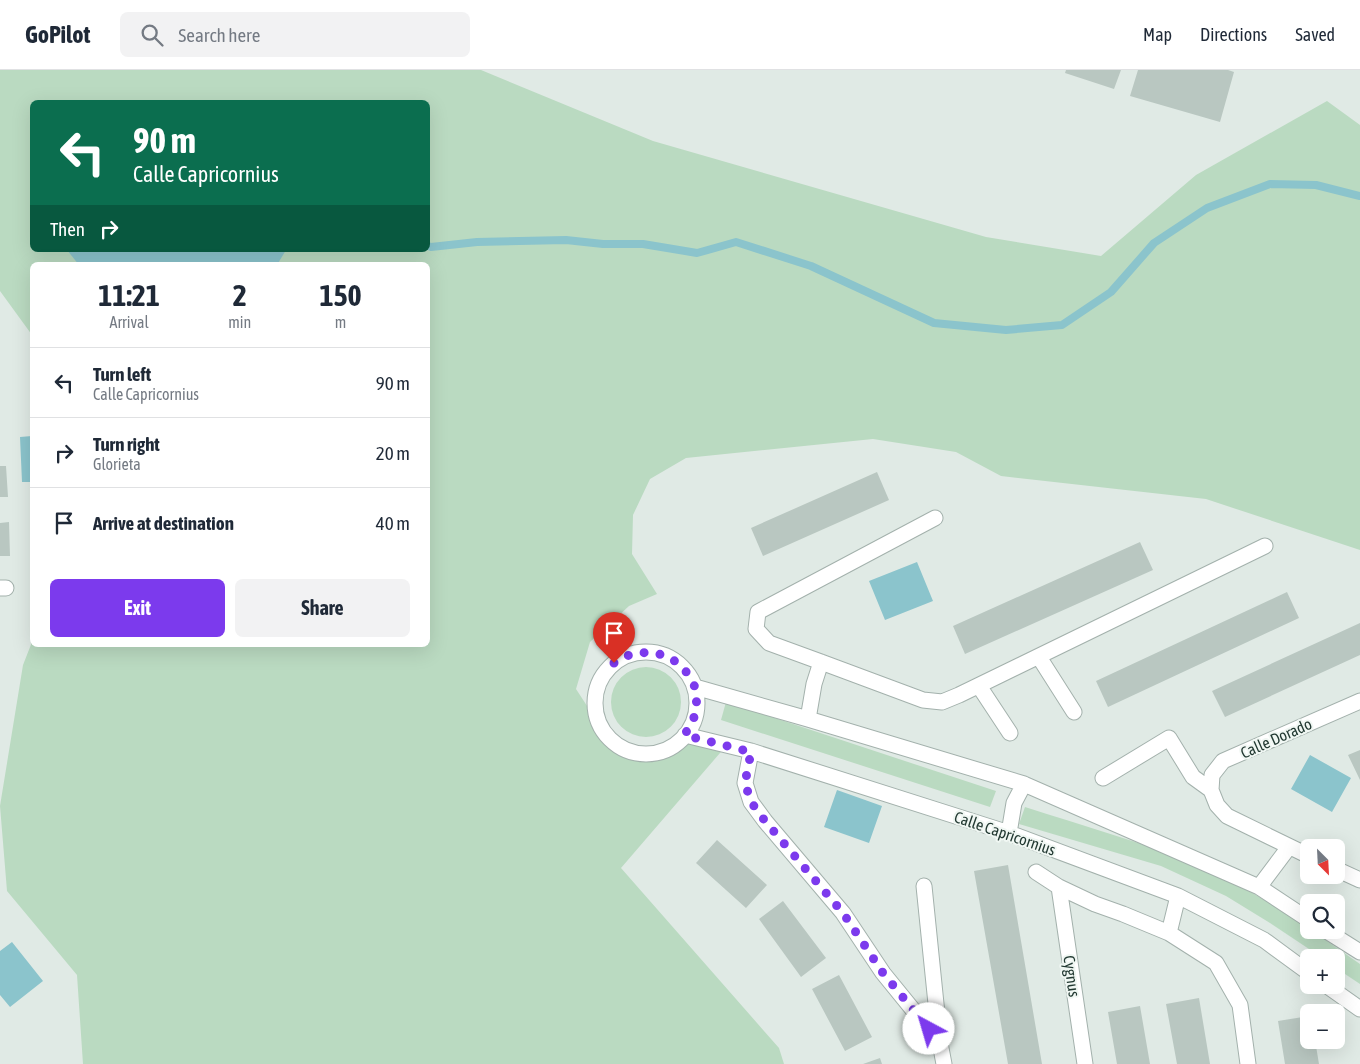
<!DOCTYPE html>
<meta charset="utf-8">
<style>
body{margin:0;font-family:"Asap Condensed",sans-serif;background:#f2f2f3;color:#1f2937;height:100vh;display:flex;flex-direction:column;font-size:19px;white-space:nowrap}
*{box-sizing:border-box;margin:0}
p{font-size:16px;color:#747a83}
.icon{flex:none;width:28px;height:28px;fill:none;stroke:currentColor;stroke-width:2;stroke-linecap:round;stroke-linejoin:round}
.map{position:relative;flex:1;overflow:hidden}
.drawer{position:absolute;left:30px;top:192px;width:400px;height:385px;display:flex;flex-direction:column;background:#fff;border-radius:8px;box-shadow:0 5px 20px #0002}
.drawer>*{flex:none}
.top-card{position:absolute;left:30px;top:30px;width:400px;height:152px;border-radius:8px;box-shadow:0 5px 20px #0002;background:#0b6e4f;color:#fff;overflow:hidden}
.needle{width:32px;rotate:156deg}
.tools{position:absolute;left:1300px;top:769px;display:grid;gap:10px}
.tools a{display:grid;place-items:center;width:45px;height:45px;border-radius:8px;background:#fff;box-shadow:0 5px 20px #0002;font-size:25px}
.pin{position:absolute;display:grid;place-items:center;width:42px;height:42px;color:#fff;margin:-51px -21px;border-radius:50% 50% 50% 0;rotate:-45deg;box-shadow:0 0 5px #0007}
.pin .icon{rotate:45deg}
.me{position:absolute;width:55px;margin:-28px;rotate:321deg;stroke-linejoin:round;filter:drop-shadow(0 0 4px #0008)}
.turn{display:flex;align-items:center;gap:18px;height:105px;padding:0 20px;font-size:22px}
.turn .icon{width:65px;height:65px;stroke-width:2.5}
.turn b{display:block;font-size:35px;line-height:42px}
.then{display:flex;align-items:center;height:48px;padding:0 20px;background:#0003;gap:10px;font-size:19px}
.eta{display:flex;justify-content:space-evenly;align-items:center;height:85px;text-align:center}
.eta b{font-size:30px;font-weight:700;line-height:35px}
.action{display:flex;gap:10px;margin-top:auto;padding:10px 20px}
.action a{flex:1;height:58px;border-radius:8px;background:#7c3aed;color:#fff;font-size:20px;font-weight:700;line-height:58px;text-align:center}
.action a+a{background:#f2f2f3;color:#1f2937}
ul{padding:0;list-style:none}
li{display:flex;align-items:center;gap:15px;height:70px;padding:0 20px;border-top:1px solid #e0e1e3}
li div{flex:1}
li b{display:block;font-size:19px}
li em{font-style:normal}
header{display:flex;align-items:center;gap:30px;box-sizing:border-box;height:70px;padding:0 25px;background:#fff;border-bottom:1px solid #e0e1e3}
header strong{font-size:24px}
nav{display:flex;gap:28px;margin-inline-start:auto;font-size:18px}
.search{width:350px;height:45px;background:#f2f2f3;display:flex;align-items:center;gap:12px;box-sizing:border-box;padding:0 18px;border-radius:8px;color:#747a83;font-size:19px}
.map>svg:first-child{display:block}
.green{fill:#badac1;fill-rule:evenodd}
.water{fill:#8bc4cc}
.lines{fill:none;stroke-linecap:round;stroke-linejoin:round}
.stream{stroke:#8bc4cc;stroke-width:8}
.building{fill:#b9c7c1}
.minor-casing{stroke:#a3b1ac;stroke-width:17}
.minor{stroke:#fff;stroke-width:15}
.route{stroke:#7c3aed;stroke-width:9;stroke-dasharray:0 16.2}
.labels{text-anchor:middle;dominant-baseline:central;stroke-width:4;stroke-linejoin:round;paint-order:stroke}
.street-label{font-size:16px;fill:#223932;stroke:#f0f7f3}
</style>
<header>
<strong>GoPilot</strong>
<div class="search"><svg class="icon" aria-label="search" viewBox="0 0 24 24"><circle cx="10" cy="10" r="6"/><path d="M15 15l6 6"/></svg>Search here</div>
<nav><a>Map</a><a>Directions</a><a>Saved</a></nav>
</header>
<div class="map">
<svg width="1360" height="994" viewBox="0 0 1360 994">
<rect width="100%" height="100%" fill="#e0eae5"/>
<path class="green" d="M 0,0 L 481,0 L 653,71 L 986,167 L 1101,186 L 1196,105 L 1327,31 L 1360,55 L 1360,480 L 1206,429 L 1001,406 L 956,382 L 873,369 L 686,388 L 650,409 L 633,445 L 632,484 L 657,524 L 629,536 L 590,572 L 576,619 L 606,665 L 645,684 L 685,665 L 726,676 L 621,798 L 779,978 L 784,994 L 83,994 L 77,905 L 7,821 L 0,736 L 23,595 L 32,572 L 32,575 L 428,575 L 428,195 L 32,195 L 32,265 L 0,221 ZM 32,32 L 428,32 L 428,180 L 32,180 Z
M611 632a35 35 0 1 1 70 0a35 35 0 1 1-70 0Z
M 726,632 L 996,721 L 990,737 L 721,650 Z
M 1025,737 C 1083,756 1143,772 1199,796 C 1237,813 1275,835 1309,858 L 1309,860 L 1311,860 L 1360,894 L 1360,914 L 1336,898 L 1336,888 L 1321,887 L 1270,853 L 1226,826 L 1161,796 L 1019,754 Z"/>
<path class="water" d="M 67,180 L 286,180 L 277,195 L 79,195 Z
M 32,366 L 32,412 L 22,412 L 20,367 Z
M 917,492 L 933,531 L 885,550 L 869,511 Z
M 1310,685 L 1351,708 L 1332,742 L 1291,719 Z
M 837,720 L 882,736 L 869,773 L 824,757 Z
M 12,872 L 43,911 L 10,937 L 0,925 L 0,881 Z"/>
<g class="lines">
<path class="stream" d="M 428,176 L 431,177 L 477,172 L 566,170 L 603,174 L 643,174 L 697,183 L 736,172 L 811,196 L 934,253 L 1006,260 L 1062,255 L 1111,222 L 1154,173 L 1207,138 L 1270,114 L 1316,115 L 1360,126"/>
</g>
<path class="building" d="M 1066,0 L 1121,0 L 1114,19 L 1065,3 Z
M 1138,0 L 1228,0 L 1234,2 L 1220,52 L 1130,26 Z
M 0,396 L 6,396 L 8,427 L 0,427 Z
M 877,402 L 889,430 L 763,486 L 751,458 Z
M 9,452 L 10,486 L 0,486 L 0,453 Z
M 1140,472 L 1153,500 L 965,584 L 953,556 Z
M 1287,522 L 1299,548 L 1108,637 L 1096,611 Z
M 1360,553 L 1360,585 L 1225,647 L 1212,621 Z
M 1360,680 L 1360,710 L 1348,685 Z
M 717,770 L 767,815 L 746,838 L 696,793 Z
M 1008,795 L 1042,994 L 1008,994 L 974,801 Z
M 783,831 L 826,888 L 801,907 L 759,849 Z
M 839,905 L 872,967 L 845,981 L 812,919 Z
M 1199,928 L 1210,994 L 1177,994 L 1166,934 Z
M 1140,936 L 1150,994 L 1117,994 L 1108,942 Z
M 1309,946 L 1309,970 L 1315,970 L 1319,994 L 1285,994 L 1278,951 Z
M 880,988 L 882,994 L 863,994 Z"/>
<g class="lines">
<defs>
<path id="minor" d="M 935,448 L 758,542 L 756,559 L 769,573 L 821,592 L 923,630 L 942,632 L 959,625 L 1265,476
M 0,518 L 6,518
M595 633a51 51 0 1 1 102 0a51 51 0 1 1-102 0Z
M 1039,587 L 1074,642
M 979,616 L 1010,663
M 695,617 L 808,649 L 1024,714 L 1259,817 L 1309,850
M 808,649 L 814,614 L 821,592
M 685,665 L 751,681 L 1009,763 L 1178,826 L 1264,870 L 1309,903
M 751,681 L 745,713 L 751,732 L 765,751 L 843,843 L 883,903 L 940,973
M 1103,708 L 1169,668 L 1193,707 L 1211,720
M 1009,763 L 1014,733 L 1024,714
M 1309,786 L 1227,746 L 1217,735 L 1211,720 L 1212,705 L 1223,691 L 1360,631
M 1336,799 L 1360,810
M 1036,802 L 1059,817 L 1085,994
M 924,816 L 940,973 L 944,994
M 1059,817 L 1095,834 L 1123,844 L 1169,863 L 1216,893 L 1240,935 L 1248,994
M 1259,817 L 1289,777
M 1325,860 L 1360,882
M 1169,863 L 1178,826
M 1326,915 L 1360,939"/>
</defs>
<use href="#minor" class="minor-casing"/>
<use href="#minor" class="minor"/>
</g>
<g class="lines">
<path class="route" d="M 614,593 L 631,584 L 651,582 L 670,587 L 685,600 L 695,617 L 697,637 L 692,654 L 684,665 L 751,682 L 745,713 L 751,732 L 765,751 L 843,843 L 883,903 L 929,959"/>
</g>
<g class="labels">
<g class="street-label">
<text transform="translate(1276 668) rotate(-24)">Calle Dorado</text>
<text transform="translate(1005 763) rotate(19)">Calle Capricornius</text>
<text transform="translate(1072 906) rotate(82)">Cygnus</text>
</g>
</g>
</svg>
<div class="tools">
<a><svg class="needle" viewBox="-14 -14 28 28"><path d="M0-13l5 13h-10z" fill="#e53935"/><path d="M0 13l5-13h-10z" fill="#747a83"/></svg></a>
<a><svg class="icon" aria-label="search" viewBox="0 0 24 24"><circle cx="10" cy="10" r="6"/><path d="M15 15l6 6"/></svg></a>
<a>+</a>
<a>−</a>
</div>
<div class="pin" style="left:614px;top:593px;background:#d93025"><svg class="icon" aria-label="arrive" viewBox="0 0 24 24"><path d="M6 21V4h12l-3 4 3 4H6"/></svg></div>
<svg class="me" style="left:929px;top:959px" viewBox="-20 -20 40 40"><circle r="19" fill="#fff"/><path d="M0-13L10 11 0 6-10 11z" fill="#7c3aed"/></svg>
<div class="top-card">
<div class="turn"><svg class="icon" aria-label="left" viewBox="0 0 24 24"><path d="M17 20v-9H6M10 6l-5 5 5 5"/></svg><div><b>90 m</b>Calle Capricornius</div></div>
<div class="then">Then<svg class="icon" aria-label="right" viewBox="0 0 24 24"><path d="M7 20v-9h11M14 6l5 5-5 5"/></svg></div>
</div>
<section class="drawer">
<div class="eta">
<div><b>11:21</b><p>Arrival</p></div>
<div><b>2</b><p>min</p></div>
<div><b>150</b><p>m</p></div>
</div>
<ul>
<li><svg class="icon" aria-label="left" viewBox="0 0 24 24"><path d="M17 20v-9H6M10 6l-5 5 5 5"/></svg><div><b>Turn left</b><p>Calle Capricornius</p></div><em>90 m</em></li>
<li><svg class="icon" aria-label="right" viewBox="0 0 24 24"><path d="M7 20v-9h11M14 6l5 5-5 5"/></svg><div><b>Turn right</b><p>Glorieta</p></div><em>20 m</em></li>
<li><svg class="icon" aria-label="arrive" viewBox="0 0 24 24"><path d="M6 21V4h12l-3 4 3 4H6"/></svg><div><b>Arrive at destination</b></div><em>40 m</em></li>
</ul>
<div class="action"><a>Exit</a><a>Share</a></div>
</section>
</div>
